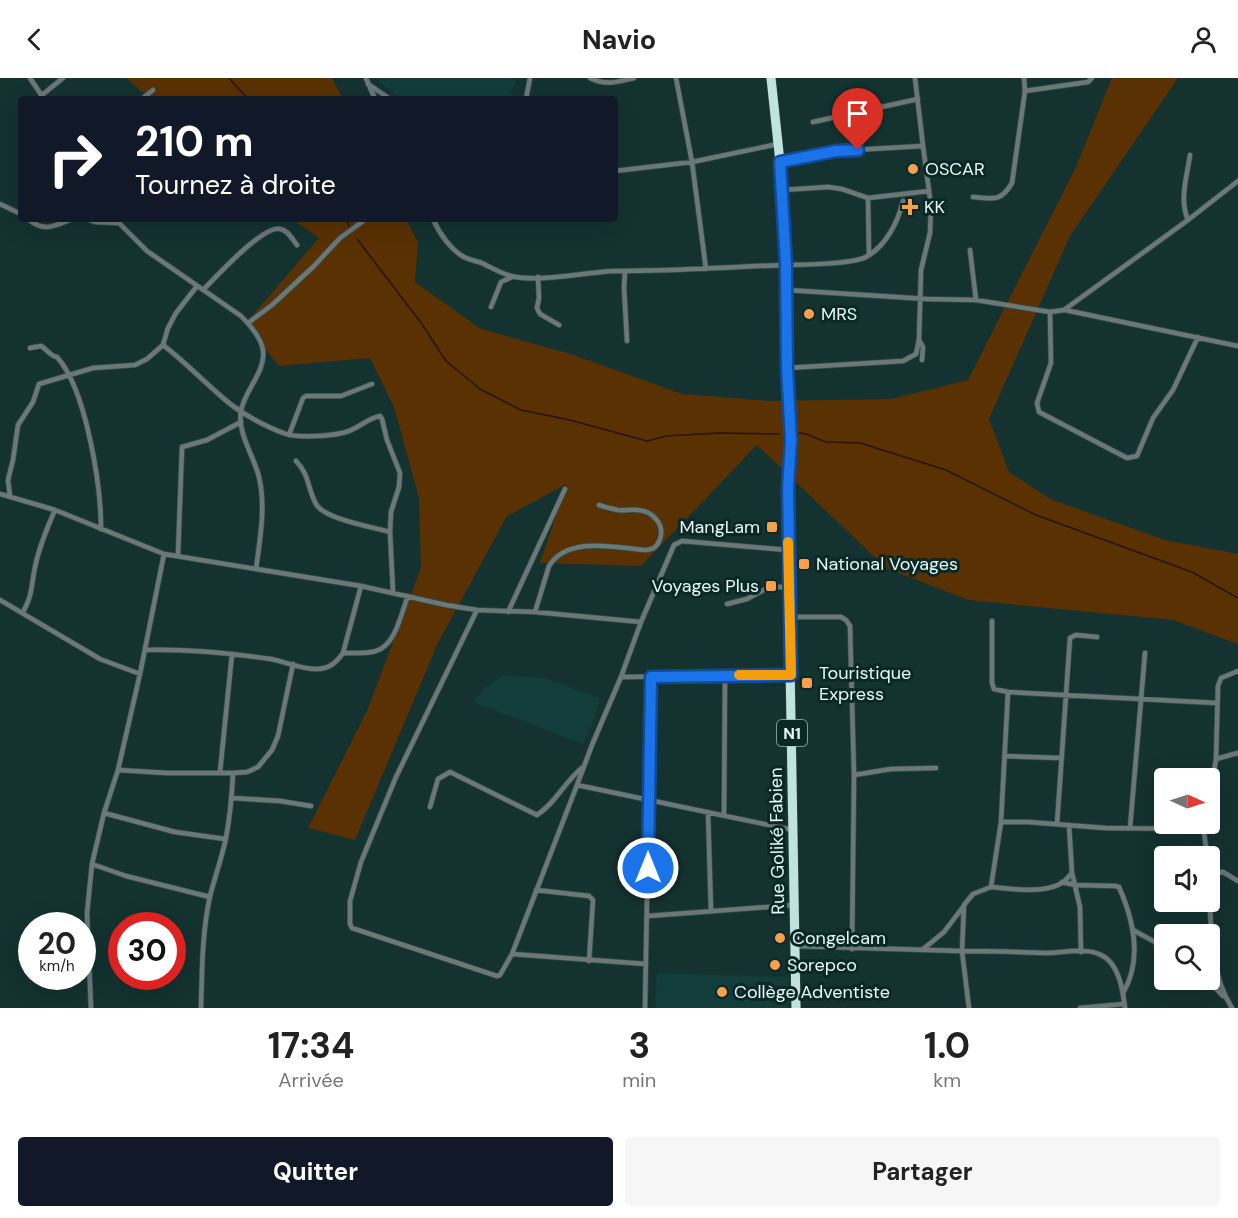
<!DOCTYPE html>
<html lang="fr">
<meta charset="utf-8">
<style>
body{margin:0;font-family:"DM Sans",sans-serif;background:#f6f6f6;color:#222;height:100vh;display:flex;flex-direction:column;font-size:22px;white-space:nowrap}
*{box-sizing:border-box;margin:0}
p{font-size:20px;color:#767676}
.icon{flex:none;width:33px;height:33px;fill:none;stroke:currentColor;stroke-width:2;stroke-linecap:round;stroke-linejoin:round}
.map{position:relative;height:930px;overflow:hidden}
.side{display:flex;flex-direction:column;background:#fff;flex:1}
.side>*{flex:none}
.banner{position:absolute;left:18px;top:18px;width:600px;height:126px;border-radius:6px;box-shadow:0 6px 24px #0002;background:#111827;color:#fff;overflow:hidden}
.needle{width:39px;rotate:93deg}
.buttons{position:absolute;left:1154px;top:690px;display:grid;gap:12px}
.buttons a{display:grid;place-items:center;width:66px;height:66px;border-radius:6px;background:#fff;box-shadow:0 6px 24px #0002;font-size:30px}
.speed{position:absolute;left:18px;top:834px;display:flex;gap:12px;font-size:30px;font-weight:700;text-align:center}
.speed>*{display:grid;place-content:center;width:78px;height:78px;border-radius:50%;background:#fff;box-shadow:0 6px 24px #0002;line-height:1}
.speed small{font-size:15px;font-weight:400}
.speed .limit{border:9px solid #d22;background:#fff;color:#111}
.pin{position:absolute;display:grid;place-items:center;width:51px;height:51px;color:#fff;margin:-62px -26px;border-radius:50% 50% 50% 0;rotate:-45deg;box-shadow:0 0 6px #0007}
.pin .icon{rotate:45deg}
.me{position:absolute;width:66px;margin:-33px;rotate:0deg;stroke-linejoin:round;filter:drop-shadow(0 0 4px #0008)}
.turn{display:flex;align-items:center;gap:21px;height:126px;padding:0 18px;font-size:27px}
.turn .icon{width:78px;height:78px;stroke-width:2.5}
.turn b{display:block;font-size:42px;line-height:51px}
.eta{display:flex;justify-content:space-evenly;align-items:center;height:102px;text-align:center}
.eta b{font-size:36px;font-weight:700;line-height:42px}
.button{display:flex;gap:12px;margin-top:auto;padding:12px 18px}
.button a{flex:1;height:69px;border-radius:6px;background:#111827;color:#fff;font-size:24px;font-weight:700;line-height:69px;text-align:center}
.button a+a{background:#f6f6f6;color:#222}
header{display:flex;justify-content:space-between;align-items:center;height:78px;padding:0 18px;background:#fff;font-size:27px;font-weight:700}
.map>svg:first-child{display:block}
.built{fill:#123d3a}
.green{fill:#593102}
.lines{fill:none;stroke-linecap:round;stroke-linejoin:round}
.stream{stroke:#2b1400;stroke-width:1.5}
.street-casing{stroke:#324e4c;stroke-width:6}
.highway-casing{stroke:#324e4c;stroke-width:10}
.street{stroke:#6b7877;stroke-width:4.5}
.highway{stroke:#c1e3e0;stroke-width:9}
.route-casing{stroke:#114b97;stroke-width:15}
.route{stroke:#1a73e8;stroke-width:10}
.slow{stroke:#f59e0b;stroke-width:10}
.poi-dot{fill:#f8a04b;stroke:#092826;stroke-width:2}
.labels{text-anchor:middle;dominant-baseline:central;stroke-width:6;stroke-linejoin:round;paint-order:stroke}
.shield{fill:#092826;stroke:#a4bab8;stroke-width:1.5}
.shield-label{font-size:16px;font-weight:bold;fill:#e7f8f6}
.poi-label{font-size:18px;fill:#e7f8f6;stroke:#092826;text-anchor:start}
.street-label{font-size:18px;fill:#e7f8f6;stroke:#092826}
</style>
<header><svg class="icon" aria-label="back" viewBox="0 0 24 24"><path d="M15 5l-7 7 7 7"/></svg>Navio<svg class="icon" aria-label="person" viewBox="0 0 24 24"><circle cx="12" cy="8" r="4"/><path d="M4 21q1-7 8-7t8 7"/></svg></header>
<div class="map">
<svg width="1238" height="930" viewBox="0 0 1238 930">
<rect width="100%" height="100%" fill="#143230"/>
<path class="built" d="M 375,0 L 512,0 L 517,4 L 509,14 L 517,21 L 401,21 Z
M 504,597 L 545,600 L 600,620 L 595,638 L 583,666 L 473,624 L 486,609 Z
M 657,895 L 788,899 L 789,930 L 655,930 Z"/>
<path class="green" d="M 126,0 L 332,0 L 343,21 L 150,21 Z
M 1112,0 L 1178,0 L 1070,158 L 989,341 L 1009,394 L 1050,421 L 1165,462 L 1238,476 L 1238,566 L 1173,542 L 968,522 L 886,490 L 757,367 L 641,488 L 540,485 L 567,406 L 507,438 L 438,565 L 355,762 L 308,750 L 367,633 L 421,490 L 419,420 L 394,329 L 370,280 L 279,288 L 246,245 L 319,160 L 292,141 L 406,141 L 418,164 L 415,204 L 481,251 L 574,277 L 682,316 L 770,323 L 891,321 L 968,302 L 1076,89 Z"/>
<g class="lines">
<path class="stream" d="M 229,0 L 248,21
M 346,141 L 349,148
M 357,161 L 422,246 L 446,283 L 480,311 L 521,332 L 570,342 L 647,363 L 666,358 L 719,355 L 779,356
M 799,355 L 806,356 L 826,364 L 860,365 L 946,392 L 1036,437 L 1192,494 L 1238,520"/>
<defs>
<path id="street" d="M 30,0 L 44,21
M 366,0 L 375,21
M 590,0 C 606,8 617,4 634,0
M 676,0 L 692,84 L 706,191
M 368,6 L 390,21
M 1025,13 L 1088,4 L 1092,0
M 42,17 L 63,0
M 142,21 L 153,12
M 526,21 L 530,0
M 813,44 L 918,21
M 780,84 L 836,73 L 923,68 L 915,0
M 615,93 L 692,84 L 778,66
M 782,112 L 828,109 L 842,111 L 868,120 L 929,113
M 973,119 C 993,121 1001,124 1012,105 L 1025,13 L 1024,0
M 868,120 L 869,177
M 0,126 L 21,136
M 28,141 C 45,155 54,148 72,141
M 87,141 L 95,144 L 118,145
M 115,141 L 147,173 L 241,238 C 250,247 261,259 263,272 C 266,294 244,313 241,333 C 237,355 254,378 259,399 C 266,429 260,461 256,491
M 433,141 C 439,155 451,172 464,179 C 470,182 476,183 482,185 C 492,190 500,195 511,198 C 538,205 586,194 615,193 C 672,193 728,189 784,187 C 802,187 852,186 866,179 C 886,168 898,144 903,123
M 1188,142 C 1179,121 1187,99 1190,77
M 970,172 L 976,222
M 625,194 L 624,209 L 627,263
M 538,199 L 539,220 L 537,230 L 540,236 L 559,247
M 203,212 C 217,198 263,147 280,151 C 288,152 292,161 297,167
M 787,212 L 927,221 L 976,222 L 1050,234 L 1064,232 L 1188,142 L 1238,103
M 491,229 L 501,204 L 512,199
M 1065,232 L 1238,268
M 1050,234 L 1051,285 L 1037,325 L 1039,334 L 1127,380 L 1137,378 L 1153,340 L 1173,312 L 1198,259
M 248,245 L 272,227 L 314,188 L 340,160 L 366,141
M 919,262 L 923,269 L 922,282
M 163,267 C 184,283 202,302 222,319 C 238,334 266,349 286,356 C 298,360 330,358 342,355 C 356,353 367,340 380,338 L 382,341 L 387,362 L 400,395 L 399,409 L 391,434 L 390,454 L 393,514
M 30,270 L 41,268 C 47,271 50,278 57,279 C 86,311 101,407 101,451
M 787,290 L 903,283 L 916,276 L 919,262 L 921,192 L 930,155 L 931,128 L 923,68
M 289,357 L 303,320 L 306,318 L 341,318 L 372,306
M 296,383 C 310,397 307,410 316,426 C 324,441 372,449 390,454
M 0,416 L 55,432 L 164,476 L 361,508 L 446,527 L 477,532 L 535,534 L 641,544
M 10,418 L 8,402 L 13,382 L 18,347 L 33,324 L 39,306 L 93,290 L 135,287 L 147,281 L 163,267 L 168,250 L 176,235 L 197,208
M 787,472 L 682,463 L 674,467 L 641,544 L 621,599 L 592,667 L 577,707 L 793,752
M 178,477 L 182,369 L 207,362 L 241,344
M 0,522 L 100,581 L 140,596
M 727,526 L 747,521 L 771,508 L 789,510
M 477,532 L 396,699 L 361,784 L 350,823 L 350,846 L 352,850 L 497,898 L 500,897 L 512,876 L 577,707
M 23,534 C 33,516 31,508 35,489 C 39,470 47,450 55,432
M 508,534 L 565,411
M 535,534 L 549,488 C 568,457 617,470 646,472 C 654,471 657,469 660,461 C 665,447 653,433 638,432 C 631,431 625,433 618,432 C 612,431 605,429 599,427
M 790,539 L 841,539 L 846,542 L 850,548 L 854,697 L 852,871
M 992,543 L 992,605 L 994,611 L 1008,614
M 145,572 C 187,571 229,575 271,581 C 286,584 301,591 316,591 C 329,591 336,585 343,575 L 361,508
M 343,575 C 354,575 366,576 376,573 C 396,567 401,535 408,518
M 621,599 L 790,597
M 1005,678 L 1061,680
M 1216,681 L 1238,675
M 118,692 L 167,695 L 233,695 L 247,694 L 258,689 L 272,672 L 278,658 L 293,586
M 220,694 L 232,576
M 854,697 L 891,691 L 936,690
M 232,720 L 280,723 L 311,728
M 1209,724 L 1216,681 L 1218,608 L 1221,600 L 1238,593
M 430,729 L 438,701 L 450,694 L 537,737 C 556,725 565,703 583,689
M 708,734 L 711,833
M 104,735 L 175,754 L 225,761
M 724,737 L 725,598
M 1001,744 L 1028,744 L 1105,750 L 1203,751
M 1057,746 L 1070,560 L 1076,557 L 1097,559
M 1203,746 L 1207,778
M 1069,747 L 1072,795 L 1080,829 L 1081,874
M 1130,750 L 1145,575
M 92,786 L 126,798 L 210,819
M 1209,795 L 1223,794 L 1238,803
M 1209,798 C 1211,841 1208,893 1232,930
M 1062,804 L 1075,807 L 1115,808 L 1119,809 C 1134,843 1142,883 1123,915
M 991,809 C 1012,811 1043,816 1062,805 C 1066,802 1069,798 1072,795
M 536,812 L 589,818 L 593,822 L 589,883
M 648,838 L 794,827
M 1133,852 L 1164,869
M 795,868 L 962,873 L 964,827 L 973,816 L 991,809 L 1001,744 L 1008,614 L 1217,625
M 922,872 L 944,854 L 963,829
M 512,876 L 646,886
M 1208,902 L 1223,918
M 91,930 L 87,835 L 92,786 L 104,735 L 118,692 L 140,596 L 164,476
M 201,930 C 202,893 202,855 210,818 C 215,799 222,779 226,760 C 230,738 232,717 233,695
M 645,930 L 651,599
M 969,930 L 962,873 C 990,873 1018,874 1046,875 C 1062,875 1086,869 1101,877 C 1119,885 1123,913 1125,930
M 1080,930 L 1124,926"/>
<path id="highway" d="M 771,0 L 780,84 L 786,187 L 787,290 L 791,362 L 788,410 L 788,472 L 796,930"/>
</defs>
<use href="#street" class="street-casing"/>
<use href="#highway" class="highway-casing"/>
<use href="#street" class="street"/>
<use href="#highway" class="highway"/>
</g>
<g class="lines">
<defs>
<path id="route" d="M 648,790 L 651,599 L 791,597 L 788,410 L 791,362 L 787,290 L 786,187 L 780,84 L 836,73 L 858,72"/>
</defs>
<use href="#route" class="route-casing"/>
<use href="#route" class="route"/>
<path class="slow" d="M 739,597 L 791,597 L 788,464"/>
</g>
<g class="poi-dot">
<circle cx="913" cy="91" r="6"/>
<path d="M907 120h6v6h6v6h-6v6h-6v-6h-6v-6h6z"/>
<circle cx="809" cy="236" r="6"/>
<rect x="766" y="443" width="12" height="12" rx="3"/>
<rect x="798" y="480" width="12" height="12" rx="3"/>
<rect x="765" y="502" width="12" height="12" rx="3"/>
<rect x="801" y="599" width="12" height="12" rx="3"/>
<circle cx="780" cy="860" r="6"/>
<circle cx="775" cy="887" r="6"/>
<circle cx="722" cy="914" r="6"/>
</g>
<g class="labels">
<rect class="shield" x="777" y="642" width="30" height="26" rx="4.5"/>
<g class="shield-label">
<text x="792" y="655">N1</text>
</g>
<g class="poi-label">
<text x="925" y="91">OSCAR</text>
<text x="924" y="129">KK</text>
<text x="821" y="236">MRS</text>
<text x="760" y="449" text-anchor="end">MangLam</text>
<text x="816" y="486">National Voyages</text>
<text x="759" y="508" text-anchor="end">Voyages Plus</text>
<text x="819" y="595">Touristique<tspan x="819" dy="21">Express</tspan></text>
<text x="792" y="860">Congelcam</text>
<text x="787" y="887">Sorepco</text>
<text x="734" y="914">Collège Adventiste</text>
</g>
<g class="street-label">
<text transform="translate(777 763) rotate(-91)">Rue Goliké Fabien</text>
</g>
</g>
</svg>
<div class="buttons">
<a><svg class="needle" viewBox="-14 -14 28 28"><path d="M0-13l5 13h-10z" fill="#e53935"/><path d="M0 13l5-13h-10z" fill="#767676"/></svg></a>
<a><svg class="icon" aria-label="sound" viewBox="0 0 24 24"><path d="M4 9h4l5-4v14l-5-4H4zM17 9q2 3 0 6"/></svg></a>
<a><svg class="icon" aria-label="search" viewBox="0 0 24 24"><circle cx="10" cy="10" r="6"/><path d="M15 15l6 6"/></svg></a>
</div>
<div class="speed"><div>20<small>km/h</small></div><div class="limit">30</div></div>
<div class="pin" style="left:858px;top:72px;background:#d93025"><svg class="icon" aria-label="arrive" viewBox="0 0 24 24"><path d="M6 21V4h12l-3 4 3 4H6"/></svg></div>
<svg class="me" style="left:648px;top:790px" viewBox="-20 -20 40 40"><circle r="17" fill="#1a73e8" stroke="#fff" stroke-width="3"/><path d="M0-11L8 9 0 5-8 9z" fill="#fff"/></svg>
<div class="banner">
<div class="turn"><svg class="icon" aria-label="right" viewBox="0 0 24 24"><path d="M7 20v-9h11M14 6l5 5-5 5"/></svg><div><b>210 m</b>Tournez à droite</div></div>
</div>
</div>
<section class="side">
<div class="eta">
<div><b>17:34</b><p>Arrivée</p></div>
<div><b>3</b><p>min</p></div>
<div><b>1.0</b><p>km</p></div>
</div>
<div class="button"><a>Quitter</a><a>Partager</a></div>
</section>
